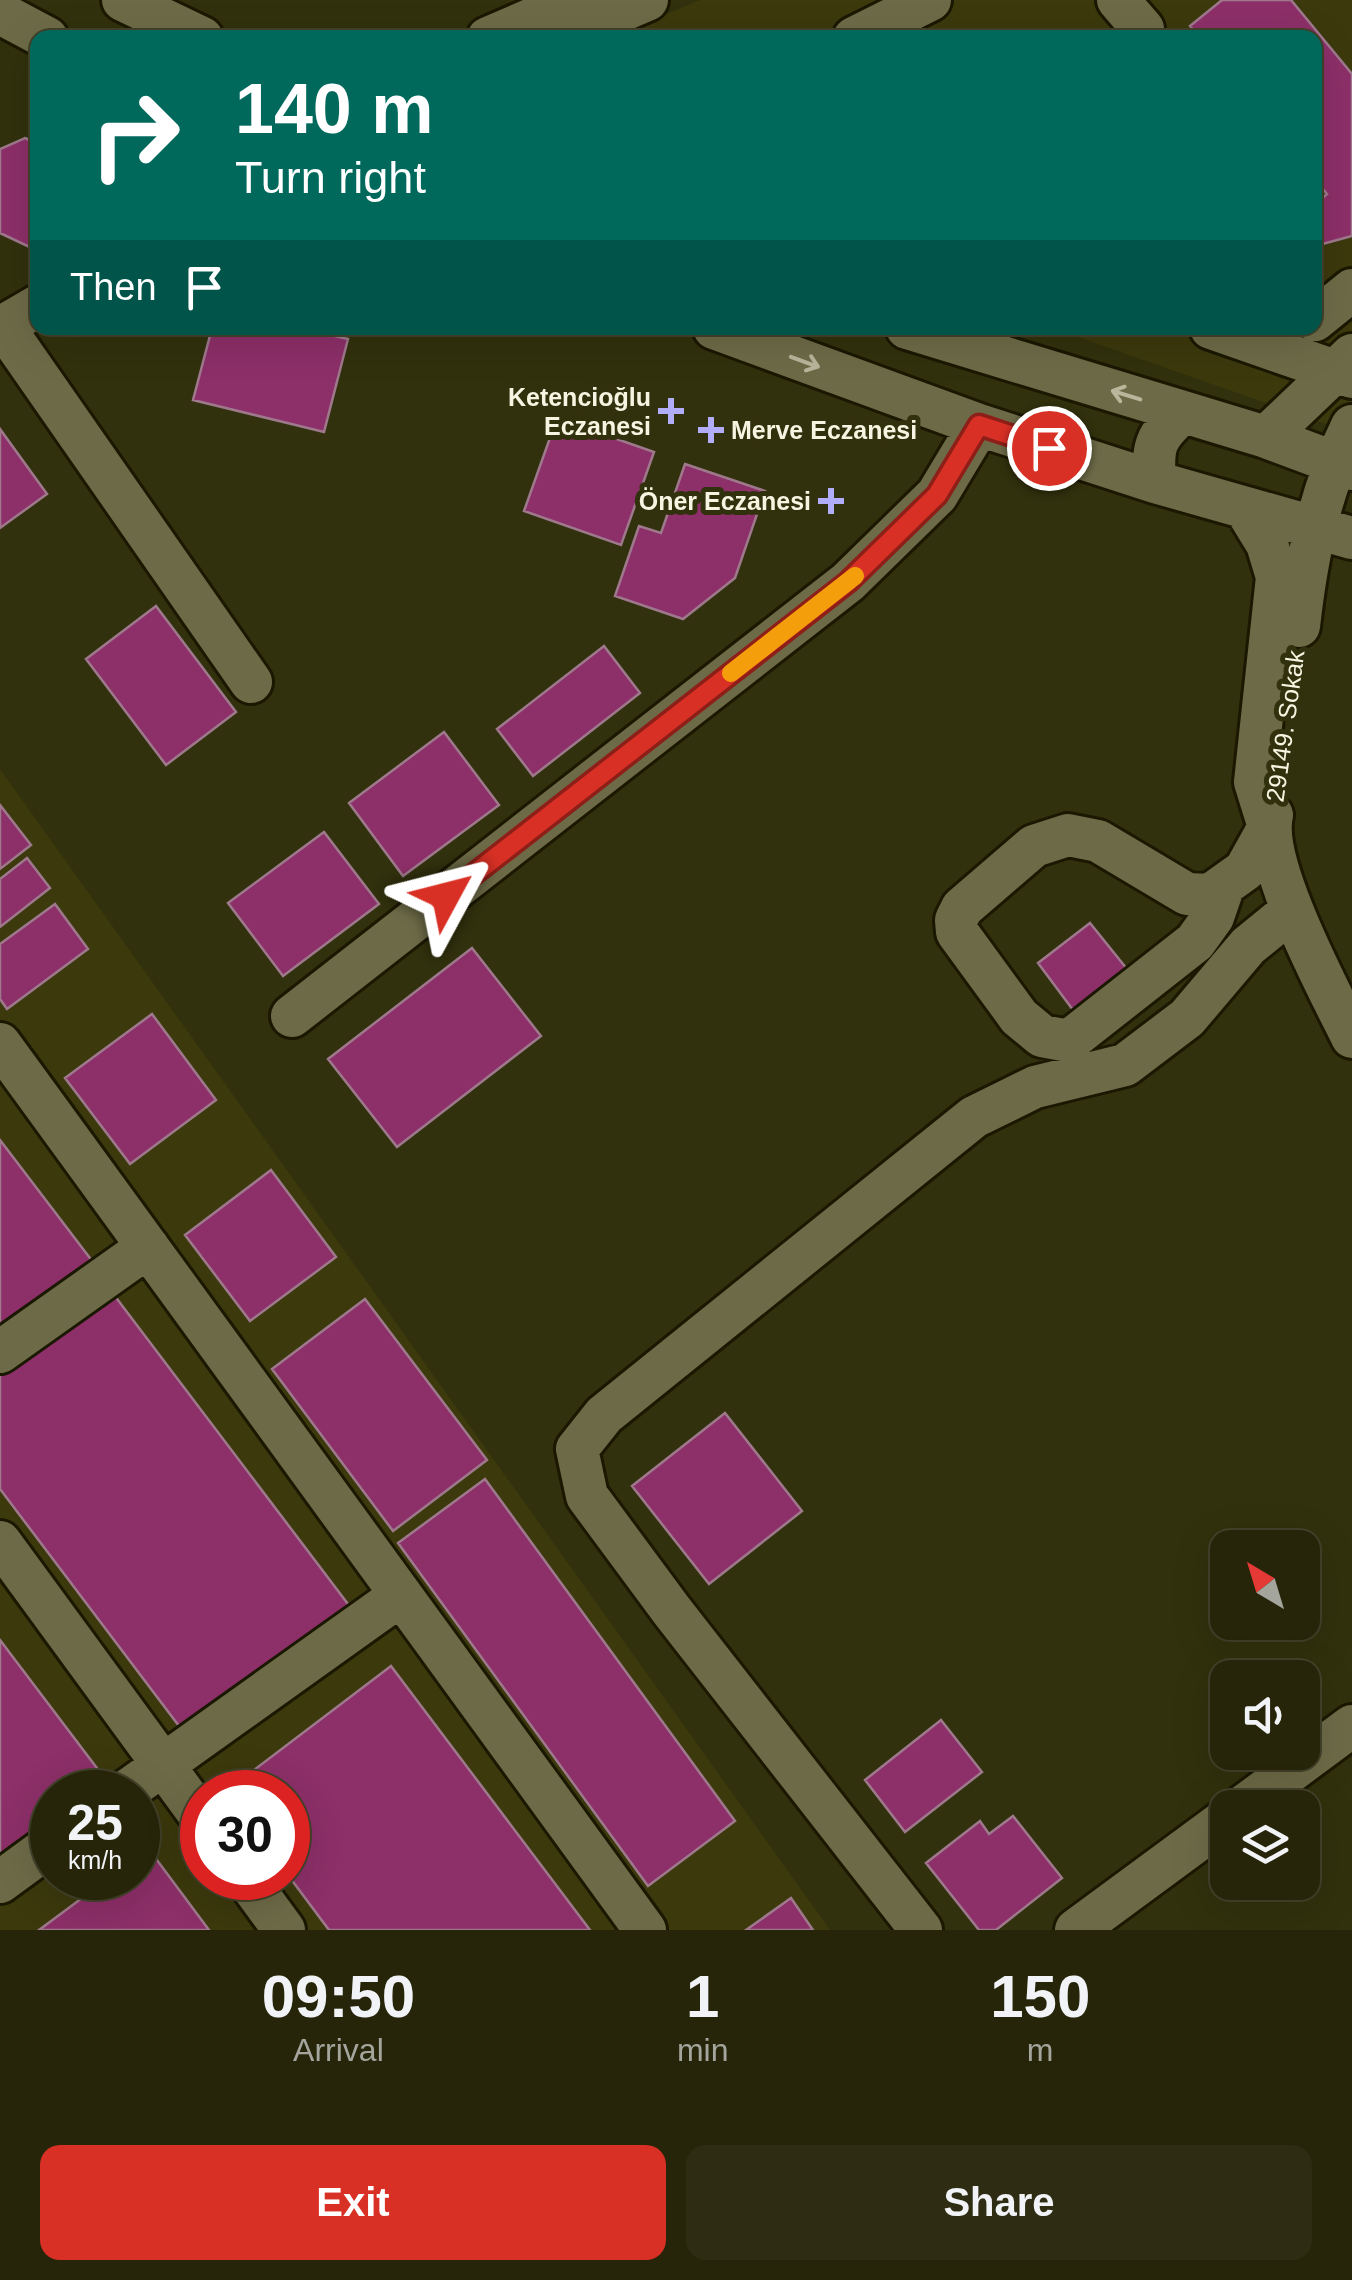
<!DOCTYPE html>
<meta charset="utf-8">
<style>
body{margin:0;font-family:Arial,sans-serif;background:#2e2d13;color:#f1f3f6;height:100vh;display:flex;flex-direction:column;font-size:38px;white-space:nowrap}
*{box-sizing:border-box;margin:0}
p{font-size:32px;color:#a4a59c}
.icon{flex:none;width:55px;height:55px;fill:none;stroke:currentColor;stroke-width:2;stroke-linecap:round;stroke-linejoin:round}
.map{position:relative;height:1930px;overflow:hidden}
.sheet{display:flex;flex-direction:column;background:#26250a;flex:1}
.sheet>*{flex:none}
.top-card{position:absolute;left:30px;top:30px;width:1292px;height:305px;border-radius:20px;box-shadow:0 10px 40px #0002,0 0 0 2px #42422b;background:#00695c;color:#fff;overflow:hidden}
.needle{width:65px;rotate:322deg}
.controls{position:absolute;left:1210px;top:1530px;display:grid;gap:20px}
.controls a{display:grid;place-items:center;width:110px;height:110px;border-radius:20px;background:#26250a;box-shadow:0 10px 40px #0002,0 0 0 2px #42422b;font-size:50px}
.speed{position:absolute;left:30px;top:1770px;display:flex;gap:20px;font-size:50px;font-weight:700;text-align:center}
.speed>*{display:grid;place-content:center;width:130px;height:130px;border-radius:50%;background:#26250a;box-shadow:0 10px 40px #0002,0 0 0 2px #42422b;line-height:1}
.speed small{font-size:25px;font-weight:400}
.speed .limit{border:15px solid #d22;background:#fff;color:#111}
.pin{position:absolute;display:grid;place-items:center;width:85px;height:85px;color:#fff;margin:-42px;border:5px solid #fff;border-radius:50%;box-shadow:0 2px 10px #0007}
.me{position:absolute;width:110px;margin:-55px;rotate:52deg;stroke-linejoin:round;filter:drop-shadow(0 0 8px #0008)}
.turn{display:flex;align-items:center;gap:35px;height:210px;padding:0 40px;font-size:45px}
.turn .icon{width:130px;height:130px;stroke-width:2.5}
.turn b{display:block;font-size:70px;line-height:85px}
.then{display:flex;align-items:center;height:95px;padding:0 40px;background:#0003;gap:20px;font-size:38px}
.eta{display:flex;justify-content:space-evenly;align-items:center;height:170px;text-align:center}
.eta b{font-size:60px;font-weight:700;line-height:70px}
.action{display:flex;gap:20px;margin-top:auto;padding:20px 40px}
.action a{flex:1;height:115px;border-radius:20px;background:#d93025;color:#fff;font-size:40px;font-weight:700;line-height:115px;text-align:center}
.action a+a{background:#2e2d13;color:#f1f3f6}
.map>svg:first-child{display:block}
.built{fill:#3c390d;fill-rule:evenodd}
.building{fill:#8d2f69;stroke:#9e798c;stroke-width:2.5}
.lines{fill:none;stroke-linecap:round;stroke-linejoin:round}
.minor-casing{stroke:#1a1801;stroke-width:48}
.minor{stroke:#6d6b47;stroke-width:42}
.oneway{stroke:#b8b79c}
.route-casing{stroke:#8d1f18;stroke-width:25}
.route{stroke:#d93025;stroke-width:18}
.slow{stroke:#f59e0b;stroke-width:18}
.poi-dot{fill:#b2adf9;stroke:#32310d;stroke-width:4}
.labels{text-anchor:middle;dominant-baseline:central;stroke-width:10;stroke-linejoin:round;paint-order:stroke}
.poi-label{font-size:25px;font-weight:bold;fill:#f5f5e1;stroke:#32310d;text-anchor:end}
.street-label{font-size:25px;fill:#f5f5e1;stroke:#32310d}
</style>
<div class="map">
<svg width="1352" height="1930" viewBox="0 0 1352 1930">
<rect width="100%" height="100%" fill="#32310d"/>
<path class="built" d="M 700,0 L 1352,0 L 1352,433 L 1052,328 L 1315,328 L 1315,38 L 611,38 Z
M 0,769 L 830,1930 L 0,1930 ZM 52,1792 L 138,1792 L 138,1878 L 52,1878 ZM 202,1792 L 288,1792 L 288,1878 L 202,1878 Z"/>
<path class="building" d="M 1222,0 L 1291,0 L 1352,74 L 1352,236 L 1315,246 L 1315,201 L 1317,203 L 1327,194 L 1315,179 L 1315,38 L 1199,38 L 1190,26 Z
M 25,138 L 38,144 L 38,251 L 0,233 L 0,149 Z
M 212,328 L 300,328 L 348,339 L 324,432 L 193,400 Z
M 557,418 L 654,452 L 621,545 L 524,511 Z
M 0,429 L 47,494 L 0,528 Z
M 685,464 L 765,491 L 735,578 L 683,619 L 615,596 L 639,526 L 661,533 Z
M 156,606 L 236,712 L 166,765 L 86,659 Z
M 604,646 L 640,693 L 533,776 L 497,729 Z
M 444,732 L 499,805 L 403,876 L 349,803 Z
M 0,805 L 31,845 L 0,869 Z
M 324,832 L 379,904 L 283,976 L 228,903 Z
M 27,858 L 50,888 L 0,927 L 0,879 Z
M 55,904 L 88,949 L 7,1009 L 0,999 L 0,944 Z
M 1090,923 L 1127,969 L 1073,1010 L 1038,963 Z
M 472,948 L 541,1036 L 397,1147 L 328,1059 Z
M 152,1014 L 216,1100 L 130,1164 L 65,1078 Z
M 0,1140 L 96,1266 L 0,1339 Z
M 271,1170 L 336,1257 L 250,1321 L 185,1235 Z
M 108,1287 L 351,1608 L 185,1734 L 0,1489 L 0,1369 Z
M 365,1299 L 487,1460 L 393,1531 L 272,1369 Z
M 725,1413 L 802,1511 L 709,1584 L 632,1486 Z
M 485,1479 L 735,1821 L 648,1886 L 398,1543 Z
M 0,1640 L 109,1784 L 99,1792 L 52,1792 L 52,1827 L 0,1867 Z
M 391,1666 L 590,1930 L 329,1930 L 288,1875 L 288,1792 L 225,1792 Z
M 941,1720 L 982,1772 L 905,1832 L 865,1780 Z
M 1013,1816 L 1062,1878 L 996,1930 L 979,1930 L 926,1863 L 980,1821 L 989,1834 Z
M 148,1848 L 209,1930 L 39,1930 L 109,1878 L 138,1878 L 138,1856 Z
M 791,1898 L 813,1930 L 746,1930 Z"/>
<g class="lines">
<defs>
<path id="minor" d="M 123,0 L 202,38
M 1118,0 L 1143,29
M 0,13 L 47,38
M 488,38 L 576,0
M 558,38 L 647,0
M 854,38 L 930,0
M 1315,320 L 1352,290
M 3,326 L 251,682
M 0,328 L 38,306
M 714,328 L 979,425 L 1155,482 L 1352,538
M 907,328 L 1266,437 L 1352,469
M 1211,328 L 1352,377
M 1266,437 L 1352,355
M 1155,482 C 1152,445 1155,437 1183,412
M 1299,626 C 1307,555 1320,490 1352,426
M 1272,815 C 1261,864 1329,990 1352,1037
M 1224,885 L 1213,917 L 1195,942 L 1069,1041 L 1042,1036 L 1019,1017 L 957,932 L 956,920 L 962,908 L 1034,846 L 1068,835 L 1098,841 L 1187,894 L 1210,895 L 1245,870 L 1269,827 L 1255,782 L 1277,577 L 1267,544 L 1245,508
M 292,1016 L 848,582 L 937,495 L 979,425
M 0,1044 L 645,1930
M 0,1352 L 148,1247
M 0,1542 L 202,1818
M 125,1792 L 401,1595
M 1241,1808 L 1352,1726
M 246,1878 L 284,1930
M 0,1882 L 52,1844
M 921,1930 L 672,1611 L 587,1496 L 577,1449 L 604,1415 L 974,1117 L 1035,1087 L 1125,1065 L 1187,1018 L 1248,946 L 1292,910
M 1076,1930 L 1228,1818"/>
</defs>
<use href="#minor" class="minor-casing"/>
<use href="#minor" class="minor"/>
</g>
<defs><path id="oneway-shaft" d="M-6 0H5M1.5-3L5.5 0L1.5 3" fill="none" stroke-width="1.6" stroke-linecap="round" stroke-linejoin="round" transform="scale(2.5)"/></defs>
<g class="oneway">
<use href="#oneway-shaft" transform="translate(805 362) rotate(20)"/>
<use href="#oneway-shaft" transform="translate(1126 395) rotate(-163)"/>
</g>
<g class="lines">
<defs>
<path id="route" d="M 446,896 L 848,582 L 937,495 L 979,425 L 1049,448"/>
</defs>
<use href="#route" class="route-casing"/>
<use href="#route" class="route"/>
<path class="slow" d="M 731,673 L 855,576"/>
</g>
<g class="poi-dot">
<path d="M666 396h10v10h10v10h-10v10h-10v-10h-10v-10h10z"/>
<path d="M706 415h10v10h10v10h-10v10h-10v-10h-10v-10h10z"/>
<path d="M826 486h10v10h10v10h-10v10h-10v-10h-10v-10h10z"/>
</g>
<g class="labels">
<g class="poi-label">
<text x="651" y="397">Ketencioğlu<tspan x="651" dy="29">Eczanesi</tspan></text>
<text x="731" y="430" text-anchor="start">Merve Eczanesi</text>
<text x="811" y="501">Öner Eczanesi</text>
</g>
<g class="street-label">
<text transform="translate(1285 726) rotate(-82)">29149. Sokak</text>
</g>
</g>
</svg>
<div class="controls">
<a><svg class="needle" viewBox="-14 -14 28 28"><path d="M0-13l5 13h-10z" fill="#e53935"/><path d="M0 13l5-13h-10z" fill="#a4a59c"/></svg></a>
<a><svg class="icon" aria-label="sound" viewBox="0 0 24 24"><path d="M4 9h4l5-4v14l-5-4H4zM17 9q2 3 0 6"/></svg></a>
<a><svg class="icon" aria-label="layers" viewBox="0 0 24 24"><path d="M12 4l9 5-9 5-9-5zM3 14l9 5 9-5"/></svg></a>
</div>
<div class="speed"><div>25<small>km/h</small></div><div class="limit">30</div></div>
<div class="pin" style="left:1049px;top:448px;background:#d93025"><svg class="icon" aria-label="arrive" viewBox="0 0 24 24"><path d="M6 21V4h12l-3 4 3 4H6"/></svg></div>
<svg class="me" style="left:446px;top:896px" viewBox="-20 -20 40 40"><path d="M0-17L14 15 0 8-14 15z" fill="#d93025" stroke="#fff" stroke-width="4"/></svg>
<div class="top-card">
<div class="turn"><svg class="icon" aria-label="right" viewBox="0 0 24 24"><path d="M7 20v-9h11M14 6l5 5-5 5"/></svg><div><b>140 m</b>Turn right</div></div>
<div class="then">Then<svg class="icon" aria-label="arrive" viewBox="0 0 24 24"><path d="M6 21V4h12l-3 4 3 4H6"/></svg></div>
</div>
</div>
<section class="sheet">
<div class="eta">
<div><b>09:50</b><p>Arrival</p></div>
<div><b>1</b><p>min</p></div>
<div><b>150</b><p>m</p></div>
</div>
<div class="action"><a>Exit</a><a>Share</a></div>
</section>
